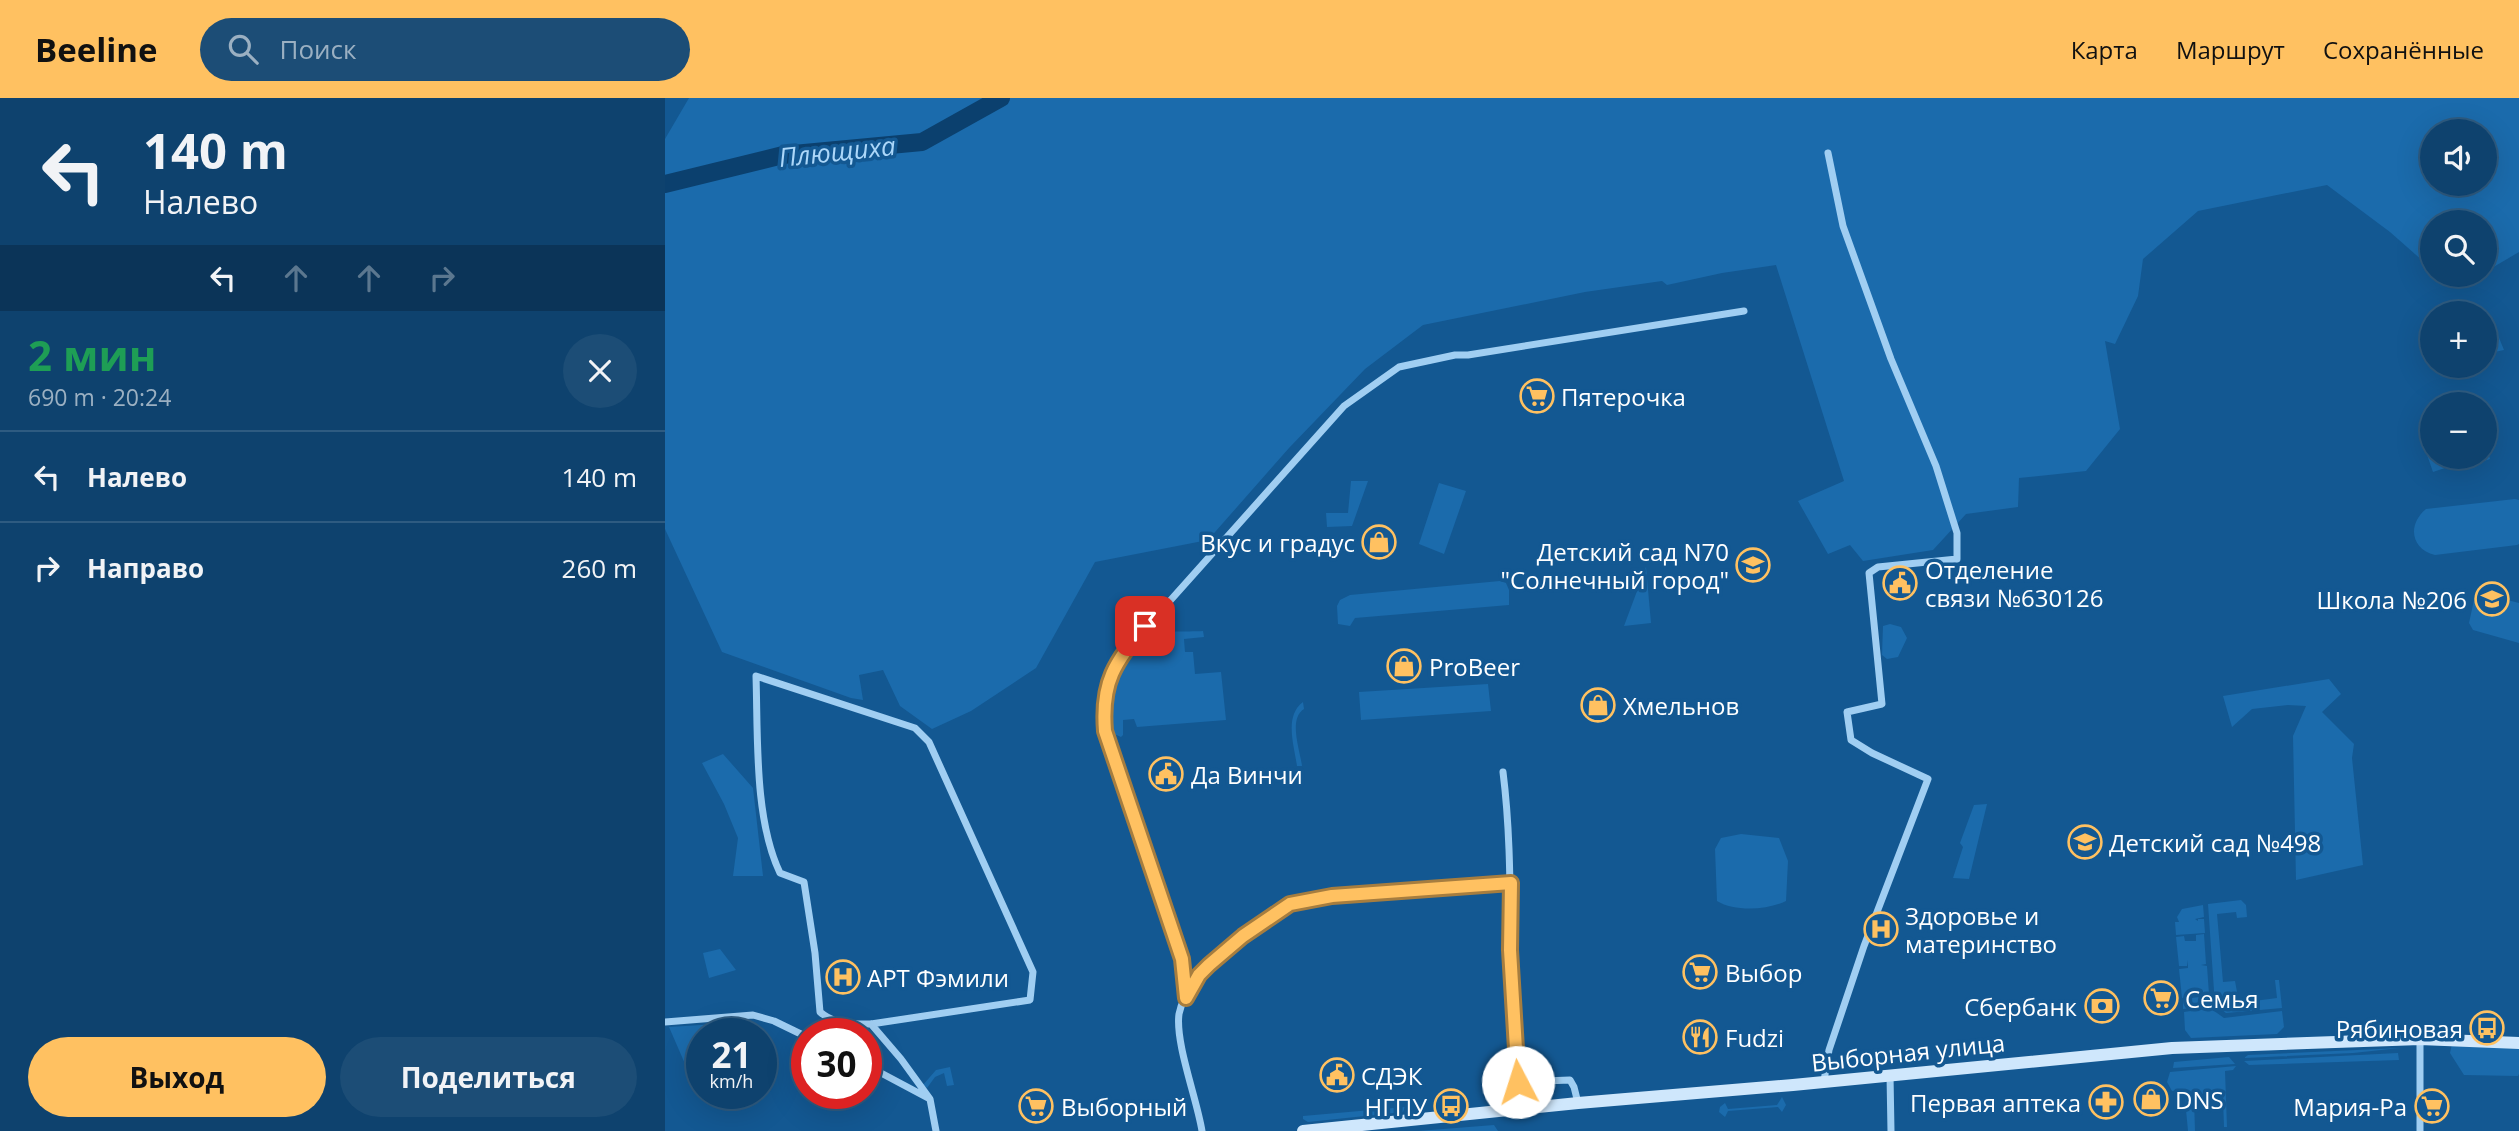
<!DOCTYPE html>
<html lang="ru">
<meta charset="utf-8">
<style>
body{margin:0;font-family:"Open Sans",sans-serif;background:#1c4d76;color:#f1f3f6;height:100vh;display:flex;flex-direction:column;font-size:26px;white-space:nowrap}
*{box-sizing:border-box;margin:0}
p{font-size:23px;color:#9bb0c2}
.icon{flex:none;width:38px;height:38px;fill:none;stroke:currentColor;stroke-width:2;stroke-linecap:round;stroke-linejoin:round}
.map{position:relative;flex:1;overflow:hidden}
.panel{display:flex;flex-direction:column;background:#0e426e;width:665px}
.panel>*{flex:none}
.banner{background:#0e426e;color:#f1f3f6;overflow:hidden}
.controls{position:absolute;left:1755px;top:21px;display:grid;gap:14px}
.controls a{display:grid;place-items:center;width:77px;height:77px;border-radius:50%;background:#0e426e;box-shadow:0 7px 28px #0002,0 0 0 2px #2e5b81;font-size:35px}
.speed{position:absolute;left:21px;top:920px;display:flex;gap:14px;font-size:35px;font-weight:700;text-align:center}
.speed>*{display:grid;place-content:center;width:91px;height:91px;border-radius:50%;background:#0e426e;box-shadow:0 7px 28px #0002,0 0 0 2px #2e5b81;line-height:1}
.speed small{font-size:18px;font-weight:400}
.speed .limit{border:10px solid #d22;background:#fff;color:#111}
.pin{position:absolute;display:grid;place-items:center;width:60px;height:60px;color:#fff;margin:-30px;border-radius:14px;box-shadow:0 4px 10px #0006}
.me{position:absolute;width:77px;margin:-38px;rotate:355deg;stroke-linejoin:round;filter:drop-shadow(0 0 5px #0008)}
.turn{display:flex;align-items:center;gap:24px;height:147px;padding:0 28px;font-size:32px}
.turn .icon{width:91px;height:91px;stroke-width:2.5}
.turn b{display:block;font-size:49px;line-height:60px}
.lanes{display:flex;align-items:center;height:66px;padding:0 28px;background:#0003;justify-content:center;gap:35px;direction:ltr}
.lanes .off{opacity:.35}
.round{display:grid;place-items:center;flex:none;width:74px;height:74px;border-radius:37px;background:#1c4d76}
.head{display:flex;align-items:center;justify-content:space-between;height:119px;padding:0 28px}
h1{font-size:42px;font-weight:700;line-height:52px;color:#1e9e55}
.button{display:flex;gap:14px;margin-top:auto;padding:14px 28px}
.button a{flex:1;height:80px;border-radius:42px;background:#ffc161;color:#111;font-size:28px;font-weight:700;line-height:80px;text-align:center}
.button a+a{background:#1c4d76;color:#f1f3f6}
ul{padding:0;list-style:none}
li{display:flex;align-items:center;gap:21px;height:91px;padding:0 28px;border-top:2px solid #2e5b81}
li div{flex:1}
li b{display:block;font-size:26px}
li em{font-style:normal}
header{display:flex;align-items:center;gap:42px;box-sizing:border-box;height:98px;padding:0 35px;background:#ffc161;color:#111}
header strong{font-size:33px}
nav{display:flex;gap:38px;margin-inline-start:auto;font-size:24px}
.search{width:490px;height:63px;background:#1c4d76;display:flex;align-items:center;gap:18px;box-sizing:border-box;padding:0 24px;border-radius:38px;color:#9bb0c2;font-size:26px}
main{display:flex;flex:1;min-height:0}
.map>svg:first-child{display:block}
.green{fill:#1b6bac;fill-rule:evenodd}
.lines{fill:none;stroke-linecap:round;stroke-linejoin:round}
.river{stroke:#0b406e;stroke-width:18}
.minor{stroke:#a0cef2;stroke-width:7}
.secondary{stroke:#cfe7fc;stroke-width:12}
.route-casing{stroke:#a67d3f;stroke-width:18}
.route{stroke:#ffc161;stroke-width:12}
.labels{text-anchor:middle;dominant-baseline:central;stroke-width:7;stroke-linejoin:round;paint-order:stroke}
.poi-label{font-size:24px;fill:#fff;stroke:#135892;text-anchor:start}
.street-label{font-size:24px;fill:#fff;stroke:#135892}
.water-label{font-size:26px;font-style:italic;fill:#acd7f9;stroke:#135892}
</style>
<header>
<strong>Beeline</strong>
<div class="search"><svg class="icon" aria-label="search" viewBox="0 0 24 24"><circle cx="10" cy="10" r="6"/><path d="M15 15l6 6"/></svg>Поиск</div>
<nav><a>Карта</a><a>Маршрут</a><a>Сохранённые</a></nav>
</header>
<main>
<section class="panel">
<div class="banner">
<div class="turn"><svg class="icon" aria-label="left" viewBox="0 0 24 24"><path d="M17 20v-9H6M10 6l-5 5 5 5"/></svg><div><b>140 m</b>Налево</div></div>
<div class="lanes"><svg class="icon" aria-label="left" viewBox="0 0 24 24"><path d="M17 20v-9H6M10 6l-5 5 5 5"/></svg><svg class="icon off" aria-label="ahead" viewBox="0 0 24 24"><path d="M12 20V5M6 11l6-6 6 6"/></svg><svg class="icon off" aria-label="ahead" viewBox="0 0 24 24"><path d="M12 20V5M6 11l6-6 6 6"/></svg><svg class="icon off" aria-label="right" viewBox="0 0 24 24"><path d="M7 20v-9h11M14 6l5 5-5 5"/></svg></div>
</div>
<div class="head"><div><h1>2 мин</h1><p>690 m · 20:24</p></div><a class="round"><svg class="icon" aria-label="close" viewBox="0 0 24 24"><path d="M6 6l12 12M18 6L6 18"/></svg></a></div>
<ul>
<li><svg class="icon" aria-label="left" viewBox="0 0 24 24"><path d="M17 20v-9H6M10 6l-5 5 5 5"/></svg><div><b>Налево</b></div><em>140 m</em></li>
<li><svg class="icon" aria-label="right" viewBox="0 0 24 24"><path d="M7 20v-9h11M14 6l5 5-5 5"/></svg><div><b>Направо</b></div><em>260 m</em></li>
</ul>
<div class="button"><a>Выход</a><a>Поделиться</a></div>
</section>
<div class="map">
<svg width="1854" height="1033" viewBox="0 0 1854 1033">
<rect width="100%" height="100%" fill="#135892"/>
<path class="green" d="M 24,0 L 1854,0 L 1854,154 L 1820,174 L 1820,124 L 1768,124 L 1767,171 L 1725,134 L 1662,87 L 1533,113 L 1478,161 L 1473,198 L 1450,246 L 1440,243 L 1455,331 L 1421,373 L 1354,380 L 1353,409 L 1301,416 L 1268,452 L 1198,463 L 1185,447 L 1163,456 L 1133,403 L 1179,383 L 1111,167 L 1057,175 L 1002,187 L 997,183 L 920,194 L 758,227 L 700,271 L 624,350 L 543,442 L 430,464 L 371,570 L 306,613 L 267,631 L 235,608 L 218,572 L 194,577 L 198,602 L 186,600 L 57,554 L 0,431 L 0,41 ZM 1768,33 L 1820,33 L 1820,86 L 1768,86 Z
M 1832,235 L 1839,252 L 1820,256 L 1820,237 Z
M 1820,346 L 1825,361 L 1799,370 L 1795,359 L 1820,359 Z
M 1767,349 L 1768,359 L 1793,359 L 1795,365 L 1768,374 L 1760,351 Z
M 686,383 L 703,383 L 687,428 L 662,429 L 661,415 L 683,415 Z
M 774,385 L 801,393 L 779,456 L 754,446 Z
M 1850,401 L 1854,402 L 1854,446 L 1852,447 L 1770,457 C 1746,451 1742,427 1761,411 Z
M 981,469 L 986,525 L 959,528 Z
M 835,483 L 841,485 L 844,492 L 844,507 L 690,520 L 685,528 L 673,526 L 672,508 L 675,502 L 685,497 Z
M 1819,496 L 1854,505 L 1854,545 L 1808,532 L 1804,525 L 1809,502 Z
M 1225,526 L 1236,529 L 1242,540 L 1233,559 L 1222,561 L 1217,557 L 1218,528 Z
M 538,533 L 539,539 L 519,541 L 520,554 L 528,554 L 530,576 L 556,574 L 561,622 L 472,629 L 469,621 L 458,622 L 458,637 L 456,639 L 447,635 C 446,630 444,624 444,619 C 442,597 458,551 478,539 C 490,532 523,534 538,533 Z
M 1664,581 L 1676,596 L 1657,614 L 1689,646 L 1687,660 L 1698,767 L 1631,782 L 1628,638 L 1641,608 L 1623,607 L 1587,611 L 1567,629 L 1558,598 Z
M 823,586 L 826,613 L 696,622 L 694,594 Z
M 638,604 L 639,611 C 623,621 635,652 637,668 L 632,668 C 629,647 619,618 638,604 Z
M 58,656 L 88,690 L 98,778 L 68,778 L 73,740 L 59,706 L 37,665 Z
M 1322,706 L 1304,781 L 1288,780 L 1298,749 L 1295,745 L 1309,707 Z
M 1076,736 L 1114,740 L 1123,763 L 1121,803 C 1103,812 1070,814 1052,803 L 1050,751 L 1056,740 Z
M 1576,802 L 1581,807 L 1582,819 L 1572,820 L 1571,814 L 1552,816 L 1558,884 L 1570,883 L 1574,905 L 1612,900 L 1610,882 L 1614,882 L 1617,910 L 1561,915 L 1550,907 L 1543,806 Z
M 1538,807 L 1539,819 L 1530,821 L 1533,823 L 1533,821 L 1539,821 L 1540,835 L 1511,837 L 1510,824 L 1514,824 L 1512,819 L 1517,811 Z
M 1539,836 L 1541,866 L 1536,867 L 1542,868 L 1544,896 L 1517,900 L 1514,871 L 1523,870 L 1523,862 L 1522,868 L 1514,868 L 1511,839 L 1519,838 L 1520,843 L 1531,843 L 1531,837 Z
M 55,851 L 71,872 L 44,880 L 38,855 Z
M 1543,898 L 1544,908 L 1518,911 L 1518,901 Z
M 1545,910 L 1559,920 L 1617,913 L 1619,929 L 1612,936 L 1526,940 L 1520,932 L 1519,914 Z
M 52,926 L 55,936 L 37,936 L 37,981 L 27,982 L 4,929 Z
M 1787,946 L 1854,951 L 1854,976 L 1853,978 L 1799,977 L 1785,955 Z
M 1735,950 L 1688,955 L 1579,960 L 1583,957 Z
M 1733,955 L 1734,962 L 1584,967 L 1579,963 Z
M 1564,959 L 1570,966 L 1508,970 L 1509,964 Z
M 1571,968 L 1568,972 L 1560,973 L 1562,1029 L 1559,1029 L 1558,1000 L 1529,1001 L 1530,1033 L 1523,1033 L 1519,991 L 1507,993 L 1502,984 L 1505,974 Z
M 285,969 L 289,987 L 282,988 L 279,975 L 270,979 L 262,990 L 258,987 L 271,972 Z
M 1117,999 L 1121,1007 L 1117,1014 L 1113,1009 L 1063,1013 L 1060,1019 L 1054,1014 L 1055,1009 L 1060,1005 L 1063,1011 L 1112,1007 Z
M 740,1009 L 738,1014 L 643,1024 L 638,1021 L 638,1018 Z
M 829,1027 L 833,1033 L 753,1033 Z"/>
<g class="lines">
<path class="river" d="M 0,86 L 118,57 L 257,44 L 336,0"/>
<path class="minor" d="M 91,578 L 250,630 L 264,644 L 368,874 L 365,902 L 206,926 C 186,926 170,927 155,914 L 150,855 L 139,784 L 115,775 C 89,721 93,637 91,578 Z
M 838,674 C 851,777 840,881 853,984 L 905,982 L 909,989 L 913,1005
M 521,900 L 517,861 L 441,641 C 436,612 441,587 453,561 L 679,308 L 734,269 L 790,257 L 803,257 L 1079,213
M 0,924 L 88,917 L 109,923 L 142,939
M 206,926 L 236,961 L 265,1001 L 271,1033
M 201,967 L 263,1000
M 1225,977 L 1226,1033
M 1159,983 L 1164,952 L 1199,848 L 1263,681 L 1207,655 L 1186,642 L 1182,614 L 1217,606 L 1204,475 L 1213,469 L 1292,461 L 1292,435 L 1271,368 L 1226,261 L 1178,128 L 1163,55
M 537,1033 C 532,1001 510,945 514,916 C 521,875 604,810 643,801 L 846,785
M 1755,1033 L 1755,941"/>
<path class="secondary" d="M 638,1033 L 913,1005 L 1128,987 L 1507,950 L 1755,941 L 1854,945"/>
</g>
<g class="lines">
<defs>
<path id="route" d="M 480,528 C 450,565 436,583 440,633 L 517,861 L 521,900 L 534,877 L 544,867 L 578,838 L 625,806 L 667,798 L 846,785 L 845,852 L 853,984"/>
</defs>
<use href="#route" class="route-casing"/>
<use href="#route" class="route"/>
</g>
<defs>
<symbol id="supermarket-ring" viewBox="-11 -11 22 22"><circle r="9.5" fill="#135892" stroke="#ffc161" stroke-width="1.5"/><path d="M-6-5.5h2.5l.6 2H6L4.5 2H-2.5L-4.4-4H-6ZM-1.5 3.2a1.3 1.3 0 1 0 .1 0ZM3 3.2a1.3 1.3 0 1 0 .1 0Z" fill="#ffc161"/></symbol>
<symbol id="shop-ring" viewBox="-11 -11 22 22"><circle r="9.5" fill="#135892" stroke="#ffc161" stroke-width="1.5"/><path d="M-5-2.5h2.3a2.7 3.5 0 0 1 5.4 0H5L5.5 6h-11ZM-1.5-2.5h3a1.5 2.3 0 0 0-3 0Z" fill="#ffc161"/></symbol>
<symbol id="school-ring" viewBox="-11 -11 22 22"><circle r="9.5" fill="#135892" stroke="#ffc161" stroke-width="1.5"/><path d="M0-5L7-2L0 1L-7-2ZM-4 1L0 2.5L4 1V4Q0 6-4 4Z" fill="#ffc161"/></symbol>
<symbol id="civic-ring" viewBox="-11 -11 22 22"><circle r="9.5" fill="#135892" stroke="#ffc161" stroke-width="1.5"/><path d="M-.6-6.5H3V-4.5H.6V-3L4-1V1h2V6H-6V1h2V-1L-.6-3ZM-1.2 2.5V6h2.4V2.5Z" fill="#ffc161"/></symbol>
<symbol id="hospital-ring" viewBox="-11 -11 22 22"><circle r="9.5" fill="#135892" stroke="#ffc161" stroke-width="1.5"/><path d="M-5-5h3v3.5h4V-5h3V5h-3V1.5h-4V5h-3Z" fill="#ffc161"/></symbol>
<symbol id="bank-ring" viewBox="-11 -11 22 22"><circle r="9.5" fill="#135892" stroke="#ffc161" stroke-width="1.5"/><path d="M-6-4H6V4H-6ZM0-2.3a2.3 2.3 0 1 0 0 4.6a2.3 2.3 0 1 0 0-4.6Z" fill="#ffc161"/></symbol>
<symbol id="bus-ring" viewBox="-11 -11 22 22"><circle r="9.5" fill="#135892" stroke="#ffc161" stroke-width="1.5"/><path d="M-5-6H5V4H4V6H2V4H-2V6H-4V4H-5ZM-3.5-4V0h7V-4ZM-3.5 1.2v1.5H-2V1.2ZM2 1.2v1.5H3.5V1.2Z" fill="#ffc161"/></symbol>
<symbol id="restaurant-ring" viewBox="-11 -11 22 22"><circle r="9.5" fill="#135892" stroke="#ffc161" stroke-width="1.5"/><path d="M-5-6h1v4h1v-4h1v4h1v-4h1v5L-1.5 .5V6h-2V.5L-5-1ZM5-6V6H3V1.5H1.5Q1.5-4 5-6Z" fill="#ffc161"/></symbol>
<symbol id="pharmacy-ring" viewBox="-11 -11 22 22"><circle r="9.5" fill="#135892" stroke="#ffc161" stroke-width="1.5"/><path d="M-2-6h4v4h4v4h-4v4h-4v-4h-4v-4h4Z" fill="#ffc161"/></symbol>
</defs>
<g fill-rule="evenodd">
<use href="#supermarket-ring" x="853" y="279" width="38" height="38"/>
<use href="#shop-ring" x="695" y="425" width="38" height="38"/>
<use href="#school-ring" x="1069" y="448" width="38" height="38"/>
<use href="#civic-ring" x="1216" y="466" width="38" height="38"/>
<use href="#school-ring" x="1808" y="482" width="38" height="38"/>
<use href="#shop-ring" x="720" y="549" width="38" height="38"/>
<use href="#shop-ring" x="914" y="588" width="38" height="38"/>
<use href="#civic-ring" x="482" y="657" width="38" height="38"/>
<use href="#school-ring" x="1401" y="725" width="38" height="38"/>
<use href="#hospital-ring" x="1197" y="812" width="38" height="38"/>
<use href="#supermarket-ring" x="1016" y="855" width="38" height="38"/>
<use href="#hospital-ring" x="159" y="860" width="38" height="38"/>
<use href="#supermarket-ring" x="1477" y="881" width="38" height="38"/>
<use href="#bank-ring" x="1418" y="889" width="38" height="38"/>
<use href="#bus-ring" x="1803" y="911" width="38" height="38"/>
<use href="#restaurant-ring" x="1016" y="920" width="38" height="38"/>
<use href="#civic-ring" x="653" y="958" width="38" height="38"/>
<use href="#shop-ring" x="1467" y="982" width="38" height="38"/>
<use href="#pharmacy-ring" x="1422" y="985" width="38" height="38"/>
<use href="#supermarket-ring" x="352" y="989" width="38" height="38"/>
<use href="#bus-ring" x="767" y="989" width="38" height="38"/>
<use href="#supermarket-ring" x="1748" y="989" width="38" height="38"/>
</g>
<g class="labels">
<g class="poi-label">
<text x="896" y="298">Пятерочка</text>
<text x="690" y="444" text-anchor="end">Вкус и градус</text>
<text x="1064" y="453" text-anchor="end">Детский сад N70<tspan x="1064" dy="28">"Солнечный город"</tspan></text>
<text x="1260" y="471">Отделение<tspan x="1260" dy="28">связи №630126</tspan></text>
<text x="1802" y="501" text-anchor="end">Школа №206</text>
<text x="764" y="568">ProBeer</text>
<text x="958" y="607">Хмельнов</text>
<text x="526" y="676">Да Винчи</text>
<text x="1444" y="744">Детский сад №498</text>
<text x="1240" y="817">Здоровье и<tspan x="1240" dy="28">материнство</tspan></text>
<text x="1060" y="874">Выбор</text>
<text x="202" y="879">АРТ Фэмили</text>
<text x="1520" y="900">Семья</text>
<text x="1412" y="908" text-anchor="end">Сбербанк</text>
<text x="1798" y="930" text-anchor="end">Рябиновая</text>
<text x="1060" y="939">Fudzi</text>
<text x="696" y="977">СДЭК</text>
<text x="1510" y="1001">DNS</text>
<text x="1416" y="1004" text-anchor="end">Первая аптека</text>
<text x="396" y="1008">Выборный</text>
<text x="762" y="1008" text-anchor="end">НГПУ</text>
<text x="1742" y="1008" text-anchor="end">Мария-Ра</text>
</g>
<g class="street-label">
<text transform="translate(1243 954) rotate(-6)">Выборная улица</text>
</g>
<g class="water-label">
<text transform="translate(172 53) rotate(-6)">Плющиха</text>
</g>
</g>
</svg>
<div class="controls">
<a><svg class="icon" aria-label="sound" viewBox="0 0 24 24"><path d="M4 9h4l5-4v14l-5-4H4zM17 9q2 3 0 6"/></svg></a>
<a><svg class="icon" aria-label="search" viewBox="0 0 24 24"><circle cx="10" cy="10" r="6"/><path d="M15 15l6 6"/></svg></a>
<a>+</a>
<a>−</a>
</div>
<div class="speed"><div>21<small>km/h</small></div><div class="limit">30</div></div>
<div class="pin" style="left:480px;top:528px;background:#d93025"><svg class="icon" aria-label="arrive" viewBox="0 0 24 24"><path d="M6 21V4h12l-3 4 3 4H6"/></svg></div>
<svg class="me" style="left:853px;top:984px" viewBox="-20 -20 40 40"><circle r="19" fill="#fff"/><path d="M0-13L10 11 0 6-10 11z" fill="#ffc161"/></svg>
</div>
</main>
